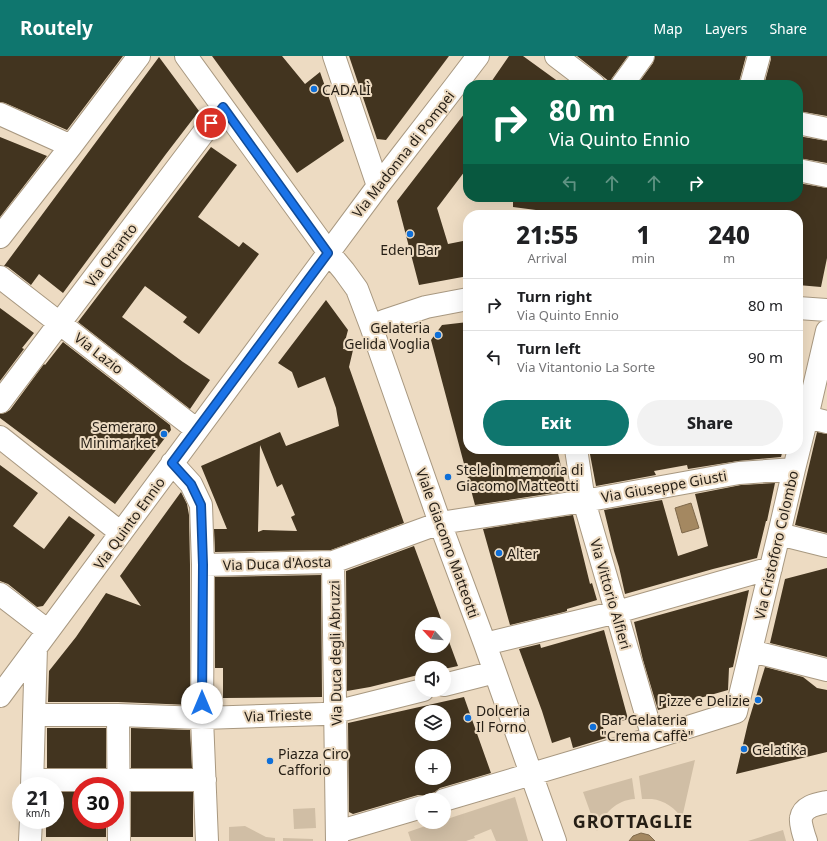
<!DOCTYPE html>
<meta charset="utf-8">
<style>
body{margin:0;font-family:"Noto Sans",sans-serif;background:#f2f2f2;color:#202124;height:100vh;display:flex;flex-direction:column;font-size:15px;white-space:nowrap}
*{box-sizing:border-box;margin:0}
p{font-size:13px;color:#757577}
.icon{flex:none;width:22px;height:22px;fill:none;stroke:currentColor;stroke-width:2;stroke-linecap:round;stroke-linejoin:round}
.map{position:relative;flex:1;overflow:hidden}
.details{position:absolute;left:463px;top:154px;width:340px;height:244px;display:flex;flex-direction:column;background:#fff;border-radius:16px;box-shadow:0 4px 16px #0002}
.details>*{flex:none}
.hud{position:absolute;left:463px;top:24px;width:340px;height:122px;border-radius:16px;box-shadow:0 4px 16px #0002;background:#0b6e4f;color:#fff;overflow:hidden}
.needle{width:26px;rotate:296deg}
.tools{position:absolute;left:415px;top:561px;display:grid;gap:8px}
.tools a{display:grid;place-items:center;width:36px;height:36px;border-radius:50%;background:#fff;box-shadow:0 4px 16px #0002;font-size:20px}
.speed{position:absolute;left:12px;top:721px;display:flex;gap:8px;font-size:20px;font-weight:700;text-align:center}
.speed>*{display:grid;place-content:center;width:52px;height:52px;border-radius:50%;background:#fff;box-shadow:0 4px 16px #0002;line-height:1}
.speed small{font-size:10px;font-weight:400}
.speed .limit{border:6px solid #d22;background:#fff;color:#111}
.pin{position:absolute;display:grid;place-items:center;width:34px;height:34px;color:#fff;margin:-17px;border:2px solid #fff;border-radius:50%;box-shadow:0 1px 4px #0007}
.me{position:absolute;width:44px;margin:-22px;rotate:0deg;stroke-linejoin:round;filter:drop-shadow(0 0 3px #0008)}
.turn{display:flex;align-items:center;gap:14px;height:84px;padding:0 20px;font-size:18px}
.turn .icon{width:52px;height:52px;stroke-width:2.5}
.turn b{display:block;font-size:28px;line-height:34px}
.lanes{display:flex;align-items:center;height:38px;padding:0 20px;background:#0003;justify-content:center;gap:20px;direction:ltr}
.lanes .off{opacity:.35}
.eta{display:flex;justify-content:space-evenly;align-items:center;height:68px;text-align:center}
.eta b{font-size:24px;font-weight:800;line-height:28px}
.button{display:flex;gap:8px;margin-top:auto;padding:8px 20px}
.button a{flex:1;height:46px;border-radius:24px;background:#0f766e;color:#fff;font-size:16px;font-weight:800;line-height:46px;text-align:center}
.button a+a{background:#f2f2f2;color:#202124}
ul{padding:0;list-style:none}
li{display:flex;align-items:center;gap:12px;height:52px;padding:0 20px;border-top:1px solid #e0e0e0}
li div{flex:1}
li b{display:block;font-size:15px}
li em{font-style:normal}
header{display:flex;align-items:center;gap:24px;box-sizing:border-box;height:56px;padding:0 20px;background:#0f766e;color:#fff}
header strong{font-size:19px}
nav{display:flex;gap:22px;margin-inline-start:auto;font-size:14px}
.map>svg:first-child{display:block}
.green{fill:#d0bea5}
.water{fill:#a48861;stroke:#7e684a}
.building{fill:#42341f;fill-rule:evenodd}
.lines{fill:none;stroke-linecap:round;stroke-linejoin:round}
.minor-casing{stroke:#a89880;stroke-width:24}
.minor{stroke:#fff;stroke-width:22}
.route-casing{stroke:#114b97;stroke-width:10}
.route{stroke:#1a73e8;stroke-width:7}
.poi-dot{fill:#0f6fd8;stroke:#eddbc2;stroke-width:1.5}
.labels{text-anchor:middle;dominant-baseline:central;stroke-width:4;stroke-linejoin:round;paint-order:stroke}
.poi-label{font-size:14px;fill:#251e15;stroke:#eddbc2;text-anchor:start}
.street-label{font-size:14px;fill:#251e15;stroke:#eddbc2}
.district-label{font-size:18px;font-weight:bold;letter-spacing:1px;fill:#251e15;stroke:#eddbc2}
</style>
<header>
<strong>Routely</strong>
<nav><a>Map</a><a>Layers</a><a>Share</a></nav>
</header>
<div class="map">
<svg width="827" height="785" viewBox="0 0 827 785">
<rect width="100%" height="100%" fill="#eddbc2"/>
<path class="green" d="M 695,704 L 682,762 C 676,753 664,744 652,743 C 649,743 646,743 642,743 L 639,720 Z
M 632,722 L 635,743 C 616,744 603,758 597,775 L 583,736 Z
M 515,741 L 528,785 L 496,785 L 491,773 L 474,780 L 475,782 L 466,785 L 411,785 L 408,776 L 437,766 L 444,766 L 444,764 Z
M 315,752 L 316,772 L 294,773 L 293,753 Z
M 245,770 L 266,781 L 275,782 L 275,785 L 229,785 L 229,771 Z
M 783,774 L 786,785 L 748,785 Z
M 283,782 L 313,783 L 313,785 L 283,785 Z"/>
<path class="water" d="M 691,447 L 699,472 L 682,477 L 675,452 Z
M 641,777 L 649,779 L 655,785 L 629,785 L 633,780 Z"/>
<path class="building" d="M 0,0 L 123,0 L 67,74 L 5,47 L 0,46 Z
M 212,0 L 282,0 L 305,28 L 320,16 L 344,85 L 297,117 Z
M 349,0 L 449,0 L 386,84 L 377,83 Z
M 509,0 L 523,0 L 563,29 L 489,29 Z
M 577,0 L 628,0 L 612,22 L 610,26 Z
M 655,0 L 746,0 L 739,26 L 739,29 L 637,29 L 653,7 Z
M 771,0 L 827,0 L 827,60 L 798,55 L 798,29 L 764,29 L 771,3 Z
M 159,1 L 199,55 L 166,98 L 63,237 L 39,218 L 31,229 L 8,211 L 4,210 Z
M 468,53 L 468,111 L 437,152 L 448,188 L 468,184 L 468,220 L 419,229 L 397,145 Z
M 798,80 L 827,85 L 827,107 L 798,102 Z
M 0,81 L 47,100 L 0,161 Z
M 211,91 L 237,109 L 198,161 L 239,191 L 243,186 L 259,198 L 199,278 L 183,266 L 187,261 L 145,230 L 122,261 L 183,306 L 210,324 L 190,353 L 78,266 Z
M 798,127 L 827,132 L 827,202 L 821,231 L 798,229 L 798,159 L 688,159 L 661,155 L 660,159 L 574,159 L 513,151 L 513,141 L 798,141 Z
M 326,244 L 348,274 L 343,293 L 353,294 L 349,311 L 404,467 L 331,494 L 215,496 L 214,473 L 227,473 L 201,410 L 280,376 L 286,390 L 339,370 L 336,352 L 325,321 L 298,332 L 292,316 L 278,307 ZM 260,389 L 277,431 L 282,428 L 295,459 L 291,461 L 297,475 L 263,474 L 258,476 Z
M 0,252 L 34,277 L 22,292 L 24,293 L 0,325 Z
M 468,266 L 468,393 L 557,393 L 566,432 L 560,436 L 475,449 L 431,284 L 442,269 Z
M 63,286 L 170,369 L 171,374 L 115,448 L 0,362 L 0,358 L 5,357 L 10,354 L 44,308 L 45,309 Z
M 817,376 L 827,378 L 827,477 L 795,469 Z
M 589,393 L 783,393 L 781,401 L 738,405 L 688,413 L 687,409 L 654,415 L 656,419 L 596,430 Z
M 0,409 L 38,437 L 13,470 L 44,493 L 69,460 L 95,479 L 43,550 L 37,551 L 8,528 L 0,525 Z
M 775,427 L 767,465 L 766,465 L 757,502 L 713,513 L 625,538 L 619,511 L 614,495 L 604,454 L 662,444 L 678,500 L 708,490 L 695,438 L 741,429 Z
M 181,436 L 187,448 L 189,459 L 190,509 L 190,649 L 118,646 L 48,646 L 49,615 L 76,581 L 106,537 L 141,550 L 120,520 Z
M 573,459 L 590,528 L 592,527 L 597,544 L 567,553 L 567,555 L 564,556 L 510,569 L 483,473 Z
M 414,490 L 443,568 L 422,568 L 422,590 L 444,590 L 444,572 L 458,610 L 444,613 L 444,612 L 422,612 L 422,618 L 370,631 L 347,635 L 346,515 Z
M 827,512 L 827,601 L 770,587 L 785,523 Z
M 321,519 L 322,641 L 223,642 L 223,612 L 215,612 L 215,521 Z
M 749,534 L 733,611 L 729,612 L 728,634 L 658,654 L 643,604 L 634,566 Z
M 604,574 L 628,663 L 603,671 L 606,682 L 573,692 L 570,681 L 552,687 L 542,655 L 519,593 L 540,588 L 541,592 Z
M 765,611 L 803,621 L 817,632 L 827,634 L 827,696 L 736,718 L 748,667 Z
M 464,641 L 491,717 L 440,732 L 435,736 L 425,739 L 418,739 L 353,758 L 349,756 L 348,667 ZM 422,656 L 444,656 L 444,678 L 422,678 ZM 422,700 L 444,700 L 444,722 L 422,722 Z
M 47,672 L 106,672 L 106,712 L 47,712 Z
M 131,672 L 190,674 L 192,712 L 131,712 Z
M 55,736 L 81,736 L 81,764 L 106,764 L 106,781 L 46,781 L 46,764 L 55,764 Z
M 131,736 L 193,736 L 193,781 L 131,781 Z"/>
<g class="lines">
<defs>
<path id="minor" d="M 186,0 L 329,197 L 344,215 L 357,233 L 371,270 L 440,467 L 485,588 L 555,785
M 334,0 L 378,130
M 556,0 L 594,29
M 622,29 L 643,0
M 751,29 L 759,0
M 0,58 L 71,90
M 798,67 L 827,73
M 798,114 L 827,120
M 0,181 L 71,90 L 139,0
M 0,221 L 197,374
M 798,252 L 827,254
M 371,270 L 384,265 L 426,251 L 468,243
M 0,346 L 223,51
M 807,361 L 827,366
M 0,381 L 121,477
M 576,393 L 584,445 L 653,682
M 172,407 L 191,428 L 201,449 L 203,509 L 202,662 L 207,785
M 779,478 L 827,490
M 333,506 L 337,785
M 203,509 L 333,506 L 440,467 L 584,445 L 739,417 L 794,413
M 0,538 L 48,575
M 485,588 L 617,556 L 771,512
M 751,595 L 827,614
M 444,629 L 495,616
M 0,640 L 378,130 L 456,29 L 478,0
M 35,659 L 118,659 L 202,662 L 323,658 L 335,656 L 423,634
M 118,659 L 119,785
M 33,724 L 205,724
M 32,730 L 36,591
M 444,744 L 653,682 L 736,656 L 779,478 L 794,413 L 807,361 L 827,275
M 337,776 L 422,751
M 30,785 L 31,764
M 806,785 C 804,780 800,767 801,762 C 803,750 817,748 827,746"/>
</defs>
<use href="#minor" class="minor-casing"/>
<use href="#minor" class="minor"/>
</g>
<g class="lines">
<defs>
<path id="route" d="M 202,647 L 203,509 L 201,449 L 191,428 L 172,407 L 328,197 L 223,51 L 211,67"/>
</defs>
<use href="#route" class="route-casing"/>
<use href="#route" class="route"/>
</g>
<g class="poi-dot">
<circle cx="314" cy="33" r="4"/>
<circle cx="410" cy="178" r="4"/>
<circle cx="438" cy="279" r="4"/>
<circle cx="164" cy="378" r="4"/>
<circle cx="448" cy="421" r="4"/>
<circle cx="499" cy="497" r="4"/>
<circle cx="758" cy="644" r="4"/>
<circle cx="468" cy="662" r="4"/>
<circle cx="593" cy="671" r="4"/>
<circle cx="744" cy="693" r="4"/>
<circle cx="270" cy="705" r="4"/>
</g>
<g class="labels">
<g class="poi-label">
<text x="322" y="33">CADALÌ</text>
<text x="410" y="193" text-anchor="middle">Eden Bar</text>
<text x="430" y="271" text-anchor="end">Gelateria<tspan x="430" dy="16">Gelida Voglia</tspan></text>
<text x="156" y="370" text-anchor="end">Semeraro<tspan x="156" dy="16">Minimarket</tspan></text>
<text x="456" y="413">Stele in memoria di<tspan x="456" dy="16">Giacomo Matteotti</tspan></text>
<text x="507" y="497">Alter</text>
<text x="750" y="644" text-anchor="end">Pizze e Delizie</text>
<text x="476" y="654">Dolceria<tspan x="476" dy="16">Il Forno</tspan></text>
<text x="601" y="663">Bar Gelateria<tspan x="601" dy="16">"Crema Caffè"</tspan></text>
<text x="752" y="693">GelatiKa</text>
<text x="278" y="697">Piazza Ciro<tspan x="278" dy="16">Cafforio</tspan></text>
</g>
<g class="street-label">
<text transform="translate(403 98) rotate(-52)">Via Madonna di Pompei</text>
<text transform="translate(111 199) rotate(-53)">Via Otranto</text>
<text transform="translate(99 297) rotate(38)">Via Lazio</text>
<text transform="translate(664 430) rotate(-10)">Via Giuseppe Giusti</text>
<text transform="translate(129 467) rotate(-54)">Via Quinto Ennio</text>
<text transform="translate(448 487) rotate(70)">Viale Giacomo Matteotti</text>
<text transform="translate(776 489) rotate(-77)">Via Cristoforo Colombo</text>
<text transform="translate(277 507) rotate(-2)">Via Duca d'Aosta</text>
<text transform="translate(611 538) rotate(74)">Via Vittorio Alfieri</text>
<text transform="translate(335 597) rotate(-91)">Via Duca degli Abruzzi</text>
<text transform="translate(278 659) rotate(-2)">Via Trieste</text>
</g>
<g class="district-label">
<text x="633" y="765">GROTTAGLIE</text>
</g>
</g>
</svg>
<div class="tools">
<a><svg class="needle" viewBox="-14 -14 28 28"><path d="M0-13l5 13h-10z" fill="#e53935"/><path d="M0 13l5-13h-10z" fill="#757577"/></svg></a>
<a><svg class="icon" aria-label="sound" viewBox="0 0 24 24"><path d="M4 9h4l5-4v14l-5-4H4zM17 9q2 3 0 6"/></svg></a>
<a><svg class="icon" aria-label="layers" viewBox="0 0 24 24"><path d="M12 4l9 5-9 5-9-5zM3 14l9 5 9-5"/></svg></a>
<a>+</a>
<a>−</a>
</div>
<div class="speed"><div>21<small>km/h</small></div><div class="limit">30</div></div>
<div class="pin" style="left:211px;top:67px;background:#d93025"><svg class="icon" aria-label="arrive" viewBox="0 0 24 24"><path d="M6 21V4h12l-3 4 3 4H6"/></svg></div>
<svg class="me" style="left:202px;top:647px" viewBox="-20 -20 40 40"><circle r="19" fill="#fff"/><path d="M0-13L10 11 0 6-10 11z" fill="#1a73e8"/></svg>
<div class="hud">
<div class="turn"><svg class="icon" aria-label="right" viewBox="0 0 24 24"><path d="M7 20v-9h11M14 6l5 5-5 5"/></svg><div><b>80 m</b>Via Quinto Ennio</div></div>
<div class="lanes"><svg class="icon off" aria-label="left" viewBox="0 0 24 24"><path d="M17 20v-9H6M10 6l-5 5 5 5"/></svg><svg class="icon off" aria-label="ahead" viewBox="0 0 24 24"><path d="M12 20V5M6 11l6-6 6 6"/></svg><svg class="icon off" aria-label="ahead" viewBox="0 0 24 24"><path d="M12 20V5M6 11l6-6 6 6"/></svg><svg class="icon" aria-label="right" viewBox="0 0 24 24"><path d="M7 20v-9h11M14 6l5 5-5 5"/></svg></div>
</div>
<section class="details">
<div class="eta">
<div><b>21:55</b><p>Arrival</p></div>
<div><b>1</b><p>min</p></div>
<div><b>240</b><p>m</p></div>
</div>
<ul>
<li><svg class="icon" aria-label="right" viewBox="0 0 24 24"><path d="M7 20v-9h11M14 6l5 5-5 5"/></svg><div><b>Turn right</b><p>Via Quinto Ennio</p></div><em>80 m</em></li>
<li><svg class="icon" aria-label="left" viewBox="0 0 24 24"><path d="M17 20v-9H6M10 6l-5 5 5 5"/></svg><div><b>Turn left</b><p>Via Vitantonio La Sorte</p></div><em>90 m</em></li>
</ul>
<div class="button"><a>Exit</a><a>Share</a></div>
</section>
</div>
